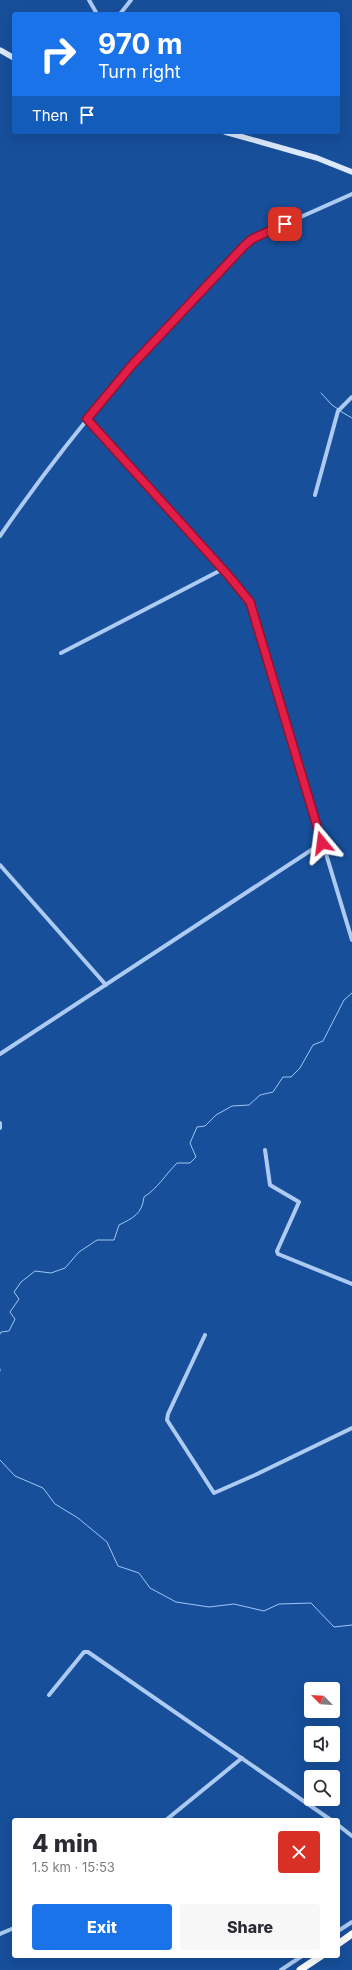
<!DOCTYPE html>
<meta charset="utf-8">
<style>
body{margin:0;font-family:Inter,sans-serif;background:#f7f7f7;color:#2b2b33;height:100vh;display:flex;flex-direction:column;font-size:15px;white-space:nowrap}
*{box-sizing:border-box;margin:0}
p{font-size:13px;color:#7c7c81}
.icon{flex:none;width:22px;height:22px;fill:none;stroke:currentColor;stroke-width:2;stroke-linecap:round;stroke-linejoin:round}
.map{position:relative;flex:1;overflow:hidden}
.panel{position:absolute;left:12px;top:1818px;width:328px;height:140px;display:flex;flex-direction:column;background:#fff;border-radius:4px;box-shadow:0 4px 16px #0002}
.panel>*{flex:none}
.guide{position:absolute;left:12px;top:12px;width:328px;height:122px;border-radius:4px;box-shadow:0 4px 16px #0002;background:#1a73e8;color:#fff;overflow:hidden}
.needle{width:26px;rotate:294deg}
.controls{position:absolute;left:304px;top:1682px;display:grid;gap:8px}
.controls a{display:grid;place-items:center;width:36px;height:36px;border-radius:4px;background:#fff;box-shadow:0 4px 16px #0002;font-size:20px}
.pin{position:absolute;display:grid;place-items:center;width:34px;height:34px;color:#fff;margin:-17px;border-radius:8px;box-shadow:0 2px 6px #0006}
.me{position:absolute;width:44px;margin:-22px;rotate:344deg;stroke-linejoin:round;filter:drop-shadow(0 0 3px #0008)}
.turn{display:flex;align-items:center;gap:14px;height:84px;padding:0 20px;font-size:18px}
.turn .icon{width:52px;height:52px;stroke-width:2.5}
.turn b{display:block;font-size:28px;line-height:34px}
.then{display:flex;align-items:center;height:38px;padding:0 20px;background:#0003;gap:8px;font-size:15px}
.round{display:grid;place-items:center;flex:none;width:42px;height:42px;border-radius:4px;background:#f7f7f7}
.summary{display:flex;align-items:center;justify-content:space-between;height:68px;padding:0 20px}
h1{font-size:24px;font-weight:800;line-height:30px}
.action{display:flex;gap:8px;margin-top:auto;padding:8px 20px}
.action a{flex:1;height:46px;border-radius:4px;background:#1a73e8;color:#fff;font-size:16px;font-weight:800;line-height:46px;text-align:center}
.action a+a{background:#f7f7f7;color:#2b2b33}
.map>svg:first-child{display:block}
.lines{fill:none;stroke-linecap:round;stroke-linejoin:round}
.stream{stroke:#a0c6f4;stroke-width:1}
.street{stroke:#adcbf2;stroke-width:4}
.secondary{stroke:#dce9fc;stroke-width:5.5}
.highway{stroke:#fff;stroke-width:7}
.route-casing{stroke:#92132f;stroke-width:10}
.route{stroke:#e11d48;stroke-width:7}
</style>
<div class="map">
<svg width="352" height="1970" viewBox="0 0 352 1970">
<rect width="100%" height="100%" fill="#174f9b"/>
<g class="lines">
<path class="stream" d="M 321,393 L 332,405 L 338,409
M 340,411 L 352,418
M 0,1334 L 1,1332 L 9,1331 L 15,1319 L 10,1312 L 19,1299 L 14,1292 L 21,1282 L 35,1271 L 51,1273 L 65,1268 L 79,1252 L 97,1240 L 114,1240 L 119,1225 C 133,1218 142,1214 144,1197 C 158,1188 165,1175 177,1163 L 190,1163 L 196,1157 L 190,1143 L 197,1127 L 205,1126 L 216,1115 L 232,1106 L 249,1105 L 260,1095 L 273,1092 L 283,1077 L 291,1077 L 300,1068 L 313,1045 L 323,1041 L 344,1000 L 352,993
M 0,1369 L 0,1371
M 0,1460 L 15,1476 L 43,1488 L 55,1504 L 78,1518 L 107,1542 L 118,1566 L 139,1573 L 150,1588 L 176,1602 L 209,1607 L 234,1604 L 264,1611 L 279,1604 L 311,1603 L 334,1627 L 352,1625"/>
<path class="street" d="M 89,0 L 97,14
M 120,14 L 131,0
M 87,419 L 229,575 L 250,602 L 352,940
M 315,495 L 338,411 L 352,397
M 0,536 C 72,431 154,336 244,246 L 258,236 L 352,194
M 61,653 L 223,569
M 0,865 L 106,985
M 0,1054 L 322,843
M 0,1123 L 0,1128
M 265,1150 L 270,1185 L 299,1202 L 277,1251 L 278,1254 L 352,1284
M 205,1335 L 168,1414 L 167,1420 L 214,1493 L 255,1475 L 352,1428
M 49,1695 L 84,1652 L 88,1652 L 331,1820
M 166,1820 L 242,1758
M 338,1825 L 352,1836
M 338,1931 L 352,1922
M 0,1934 L 14,1928
M 281,1970 L 302,1956"/>
<path class="secondary" d="M 0,50 L 14,58
M 225,132 L 317,158 L 352,172"/>
<path class="highway" d="M 338,1944 L 352,1934
M 300,1970 L 321,1956"/>
</g>
<g class="lines">
<defs>
<path id="route" d="M 285,224 L 252,239 L 244,246 L 132,365 L 87,419 L 228,575 L 250,602 L 322,843"/>
</defs>
<use href="#route" class="route-casing"/>
<use href="#route" class="route"/>
</g>
</svg>
<div class="controls">
<a><svg class="needle" viewBox="-14 -14 28 28"><path d="M0-13l5 13h-10z" fill="#e53935"/><path d="M0 13l5-13h-10z" fill="#7c7c81"/></svg></a>
<a><svg class="icon" aria-label="sound" viewBox="0 0 24 24"><path d="M4 9h4l5-4v14l-5-4H4zM17 9q2 3 0 6"/></svg></a>
<a><svg class="icon" aria-label="search" viewBox="0 0 24 24"><circle cx="10" cy="10" r="6"/><path d="M15 15l6 6"/></svg></a>
</div>
<div class="pin" style="left:285px;top:224px;background:#d93025"><svg class="icon" aria-label="arrive" viewBox="0 0 24 24"><path d="M6 21V4h12l-3 4 3 4H6"/></svg></div>
<svg class="me" style="left:322px;top:843px" viewBox="-20 -20 40 40"><path d="M0-17L14 15 0 8-14 15z" fill="#e11d48" stroke="#fff" stroke-width="4"/></svg>
<div class="guide">
<div class="turn"><svg class="icon" aria-label="right" viewBox="0 0 24 24"><path d="M7 20v-9h11M14 6l5 5-5 5"/></svg><div><b>970 m</b>Turn right</div></div>
<div class="then">Then<svg class="icon" aria-label="arrive" viewBox="0 0 24 24"><path d="M6 21V4h12l-3 4 3 4H6"/></svg></div>
</div>
<section class="panel">
<div class="summary"><div><h1>4 min</h1><p>1.5 km · 15:53</p></div><a class="round" style="background:#d93025;color:#fff"><svg class="icon" aria-label="close" viewBox="0 0 24 24"><path d="M6 6l12 12M18 6L6 18"/></svg></a></div>
<div class="action"><a>Exit</a><a>Share</a></div>
</section>
</div>
